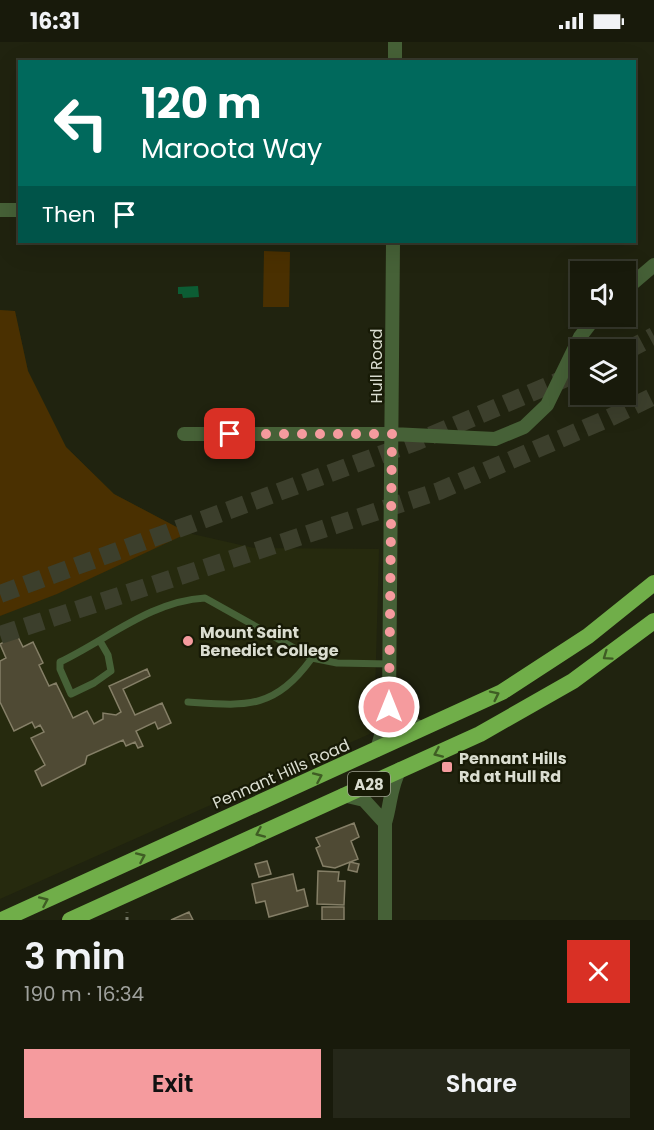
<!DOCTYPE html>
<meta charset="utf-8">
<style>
body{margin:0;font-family:Poppins,sans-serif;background:#252719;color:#f1f3f6;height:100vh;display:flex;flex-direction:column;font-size:22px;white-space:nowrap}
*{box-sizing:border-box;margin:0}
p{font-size:20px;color:#9fa19d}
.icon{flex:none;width:33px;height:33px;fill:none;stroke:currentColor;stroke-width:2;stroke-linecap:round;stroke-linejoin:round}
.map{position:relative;height:878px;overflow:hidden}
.drawer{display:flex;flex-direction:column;background:#181a0b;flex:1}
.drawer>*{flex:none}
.hud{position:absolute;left:18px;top:18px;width:618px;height:183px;border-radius:0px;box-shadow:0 6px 24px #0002,0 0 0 2px #36382c;background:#00695c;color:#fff;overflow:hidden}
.tools{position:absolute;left:570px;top:219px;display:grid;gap:12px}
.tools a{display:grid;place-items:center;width:66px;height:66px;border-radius:0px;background:#181a0b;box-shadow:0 6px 24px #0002,0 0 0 2px #36382c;font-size:30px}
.pin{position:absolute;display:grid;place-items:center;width:51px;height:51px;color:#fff;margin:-26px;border-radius:12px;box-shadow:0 3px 9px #0006}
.me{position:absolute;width:66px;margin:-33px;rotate:0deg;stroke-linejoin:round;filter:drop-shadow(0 0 4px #0008)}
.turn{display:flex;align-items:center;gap:21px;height:126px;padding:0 24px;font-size:27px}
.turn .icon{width:78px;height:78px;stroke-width:2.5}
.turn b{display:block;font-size:42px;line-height:51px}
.then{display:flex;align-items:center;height:57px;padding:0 24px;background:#0003;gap:12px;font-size:22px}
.round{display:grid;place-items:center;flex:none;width:63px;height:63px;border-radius:0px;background:#252719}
.head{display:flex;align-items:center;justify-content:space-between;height:102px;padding:0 24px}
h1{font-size:36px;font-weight:600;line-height:45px}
.button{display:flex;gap:12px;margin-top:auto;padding:12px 24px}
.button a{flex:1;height:69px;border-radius:0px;background:#f59b9e;color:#111;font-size:24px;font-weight:600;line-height:69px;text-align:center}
.button a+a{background:#252719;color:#f1f3f6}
.status{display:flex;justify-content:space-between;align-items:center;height:42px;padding:0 30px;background:#181a0b;direction:ltr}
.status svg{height:16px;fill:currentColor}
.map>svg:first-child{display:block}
.built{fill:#262a0e}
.green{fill:#4a3001}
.water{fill:#0c5d34}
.building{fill:#4f4a34;stroke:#857f67;stroke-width:1.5}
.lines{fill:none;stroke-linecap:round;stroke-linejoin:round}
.motorway-tunnel{stroke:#3c3f2c;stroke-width:18;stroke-dasharray:18 9;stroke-linecap:butt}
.path{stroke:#757867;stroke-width:3;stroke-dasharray:3 4.5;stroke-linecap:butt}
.service{stroke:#466137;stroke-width:7}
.minor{stroke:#466137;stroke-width:14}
.trunk{stroke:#70ae49;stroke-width:16}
.oneway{stroke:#3f5d24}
.route{stroke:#f59b9e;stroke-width:10;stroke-dasharray:0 18}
.poi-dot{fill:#f59b9e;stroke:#171a06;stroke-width:2}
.labels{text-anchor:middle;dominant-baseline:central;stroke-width:4.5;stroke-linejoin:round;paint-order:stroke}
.shield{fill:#171a06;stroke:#a0a293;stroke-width:1.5}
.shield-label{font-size:15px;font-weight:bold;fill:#daddd0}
.street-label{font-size:16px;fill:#daddd0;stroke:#171a06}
.poi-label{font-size:16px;font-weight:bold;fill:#daddd0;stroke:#171a06;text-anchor:start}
</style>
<div class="status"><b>16:31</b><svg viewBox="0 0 49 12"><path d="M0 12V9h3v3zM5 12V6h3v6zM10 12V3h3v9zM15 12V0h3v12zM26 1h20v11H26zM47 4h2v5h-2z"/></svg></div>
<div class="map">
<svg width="654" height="878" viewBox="0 0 654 878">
<rect width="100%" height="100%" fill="#20230f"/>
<path class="built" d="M 0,268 L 15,269 L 28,329 L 66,405 L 114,452 L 188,491 L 254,506 L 379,507 L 374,690 L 0,857 Z"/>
<path class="green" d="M 264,209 L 290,210 L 289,265 L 263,265 Z
M 0,268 L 15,269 L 28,329 L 66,405 L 114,452 L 188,491 L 57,552 L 0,574 Z"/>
<path class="water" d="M 198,244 L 199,255 L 183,256 L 182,252 L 178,252 L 178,245 Z"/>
<path class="building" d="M 17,593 L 23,605 L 33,600 L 43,621 L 39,623 L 49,644 L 56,641 L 73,676 L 87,669 L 94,682 L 103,677 L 103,671 L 116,673 L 121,670 L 109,644 L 147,627 L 150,634 L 123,647 L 135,673 L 162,661 L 171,681 L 158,687 L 155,680 L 136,689 L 143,704 L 138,706 L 135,700 L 126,704 L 123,698 L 87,714 L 85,722 L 42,744 L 35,729 L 45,723 L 31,696 L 44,690 L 40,683 L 35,686 L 32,680 L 14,689 L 0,660 L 0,619 L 6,616 L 0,602 Z
M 354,781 L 359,795 L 351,799 L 358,817 L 335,826 L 323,824 L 316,806 L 320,804 L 316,796 Z
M 267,819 L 271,832 L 259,835 L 255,822 Z
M 350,820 L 359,822 L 357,830 L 348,828 Z
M 318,829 L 339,830 L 338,839 L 345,839 L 344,863 L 317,862 Z
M 293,832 L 297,849 L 304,847 L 308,864 L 269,875 L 265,859 L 256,861 L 252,842 Z
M 322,865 L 344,865 L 344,878 L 322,878 Z
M 189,870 L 193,878 L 171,878 Z"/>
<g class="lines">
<path class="motorway-tunnel" d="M 626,309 L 654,294
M 0,552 L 418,399 L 580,330
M 0,593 L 439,449 L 609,376 L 654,354"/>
<path class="path" d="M 127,878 L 127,870"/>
<path class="service" d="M 100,599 L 108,613 L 111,629 L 94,641 L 71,652 L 60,627 L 60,620 C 108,597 151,559 205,556 L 312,616 L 337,621 L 390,622
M 188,660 C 247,664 274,668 312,616"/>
<path class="minor" d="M 395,20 L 395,0
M 0,168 L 20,168
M 626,247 L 654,223
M 184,392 L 392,392 L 495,397 L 524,385 L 547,363 L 580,295 L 596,274
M 389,665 L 398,674 L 422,687
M 377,708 L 389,665 L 393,200
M 343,753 L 364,758 L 385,781
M 385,878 L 385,781 C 391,762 390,745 400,727"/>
<path class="trunk" d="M 2,878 L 502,650 L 588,594 L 654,541
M 70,878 L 480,692 L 573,639 L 654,579"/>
</g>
<defs><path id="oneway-chevron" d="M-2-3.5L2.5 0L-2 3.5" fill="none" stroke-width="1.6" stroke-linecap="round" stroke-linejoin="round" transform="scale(1.5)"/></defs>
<g class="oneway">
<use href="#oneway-chevron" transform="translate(607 614) rotate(145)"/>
<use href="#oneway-chevron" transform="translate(495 653) rotate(-26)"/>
<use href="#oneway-chevron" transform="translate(438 711) rotate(156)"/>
<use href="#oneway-chevron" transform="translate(318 735) rotate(-24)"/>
<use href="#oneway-chevron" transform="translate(260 791) rotate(156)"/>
<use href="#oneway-chevron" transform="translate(141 815) rotate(-24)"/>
<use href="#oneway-chevron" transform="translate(44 859) rotate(-24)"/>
</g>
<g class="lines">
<path class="route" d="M 230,392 L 392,392 L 389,665"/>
</g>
<g class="poi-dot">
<circle cx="188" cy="599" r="6"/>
<rect x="441" y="719" width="12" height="12" rx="3"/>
</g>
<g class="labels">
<rect class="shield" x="348" y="730" width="42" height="24" rx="4.5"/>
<g class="shield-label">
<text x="369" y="742">A28</text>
</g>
<g class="street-label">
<text transform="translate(376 324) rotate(-90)">Hull Road</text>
<text transform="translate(281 732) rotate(-24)">Pennant Hills Road</text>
</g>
<g class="poi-label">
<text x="200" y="590">Mount Saint<tspan x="200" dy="18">Benedict College</tspan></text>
<text x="459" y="716">Pennant Hills<tspan x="459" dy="18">Rd at Hull Rd</tspan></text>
</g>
</g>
</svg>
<div class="tools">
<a><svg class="icon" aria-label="sound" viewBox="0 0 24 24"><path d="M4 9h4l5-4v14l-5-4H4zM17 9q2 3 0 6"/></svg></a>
<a><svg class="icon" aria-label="layers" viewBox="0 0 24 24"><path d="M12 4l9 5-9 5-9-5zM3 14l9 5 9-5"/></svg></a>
</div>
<div class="pin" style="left:230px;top:392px;background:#d93025"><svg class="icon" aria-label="arrive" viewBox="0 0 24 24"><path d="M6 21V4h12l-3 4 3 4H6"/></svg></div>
<svg class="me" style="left:389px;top:665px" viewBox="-20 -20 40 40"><circle r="17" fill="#f59b9e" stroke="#fff" stroke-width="3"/><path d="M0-11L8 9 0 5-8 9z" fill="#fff"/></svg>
<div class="hud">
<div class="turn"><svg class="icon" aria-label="left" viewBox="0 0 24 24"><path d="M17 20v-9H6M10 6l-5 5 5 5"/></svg><div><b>120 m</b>Maroota Way</div></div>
<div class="then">Then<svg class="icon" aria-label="arrive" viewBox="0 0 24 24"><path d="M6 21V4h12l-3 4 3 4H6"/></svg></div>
</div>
</div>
<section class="drawer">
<div class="head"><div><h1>3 min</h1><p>190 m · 16:34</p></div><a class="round" style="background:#d93025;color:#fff"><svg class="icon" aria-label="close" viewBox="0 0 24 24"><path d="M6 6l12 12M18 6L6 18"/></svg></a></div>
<div class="button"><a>Exit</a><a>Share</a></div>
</section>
